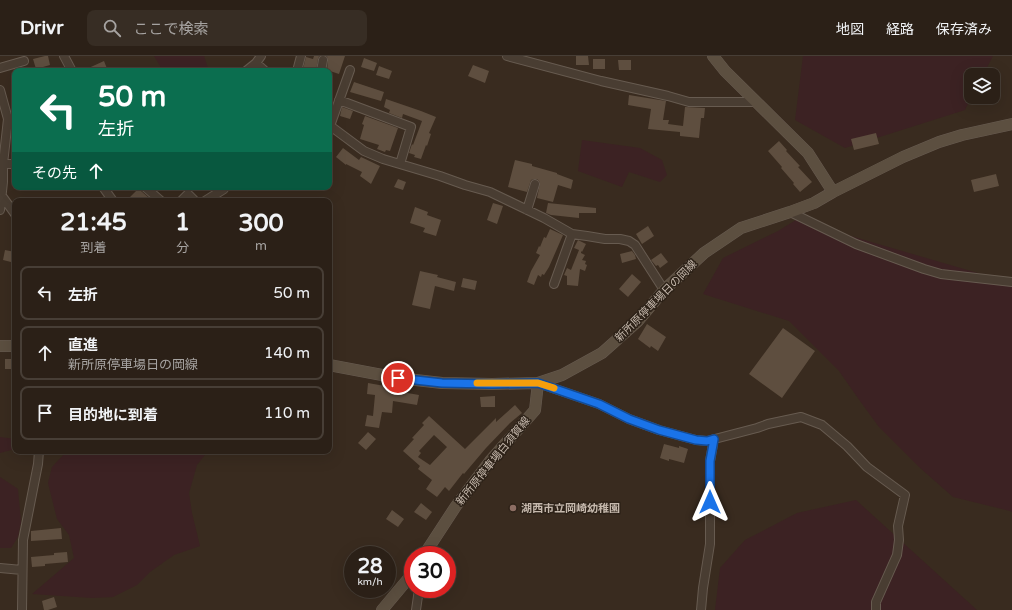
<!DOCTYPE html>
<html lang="ja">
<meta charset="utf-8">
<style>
body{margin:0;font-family:"Varela Round","Noto Sans JP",sans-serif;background:#372d24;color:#f1f3f6;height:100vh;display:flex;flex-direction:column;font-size:15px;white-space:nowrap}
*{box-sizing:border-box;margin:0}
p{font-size:13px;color:#a6a3a1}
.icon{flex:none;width:22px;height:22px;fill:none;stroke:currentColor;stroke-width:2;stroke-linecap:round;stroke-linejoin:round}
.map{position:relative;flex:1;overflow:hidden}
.panel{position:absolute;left:12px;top:142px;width:320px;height:256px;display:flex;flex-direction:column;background:#2b2017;border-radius:8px;box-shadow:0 4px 16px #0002,0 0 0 1px #473e36}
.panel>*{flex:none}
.guide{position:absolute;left:12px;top:12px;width:320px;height:122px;border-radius:8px;box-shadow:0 4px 16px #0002,0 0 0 1px #473e36;background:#0b6e4f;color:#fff;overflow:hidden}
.controls{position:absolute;left:964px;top:12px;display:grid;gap:8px}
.controls a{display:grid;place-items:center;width:36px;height:36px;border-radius:8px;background:#2b2017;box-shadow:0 4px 16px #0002,0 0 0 1px #473e36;font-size:20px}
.speed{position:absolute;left:344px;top:490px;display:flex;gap:8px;font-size:20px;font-weight:700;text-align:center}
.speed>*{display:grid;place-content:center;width:52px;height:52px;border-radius:50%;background:#2b2017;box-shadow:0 4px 16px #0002,0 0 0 1px #473e36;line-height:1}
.speed small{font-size:10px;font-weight:400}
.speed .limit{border:6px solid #d22;background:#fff;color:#111}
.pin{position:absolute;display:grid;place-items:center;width:34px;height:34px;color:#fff;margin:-17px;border:2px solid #fff;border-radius:50%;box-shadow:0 1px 4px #0007}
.me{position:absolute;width:44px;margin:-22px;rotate:0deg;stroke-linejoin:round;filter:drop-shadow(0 0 3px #0008)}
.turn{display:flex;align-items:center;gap:14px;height:84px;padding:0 20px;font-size:18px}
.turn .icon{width:52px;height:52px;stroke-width:2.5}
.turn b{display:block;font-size:28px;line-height:34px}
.then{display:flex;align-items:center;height:38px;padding:0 20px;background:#0003;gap:8px;font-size:15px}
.eta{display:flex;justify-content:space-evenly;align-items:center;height:68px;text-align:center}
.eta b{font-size:24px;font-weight:700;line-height:28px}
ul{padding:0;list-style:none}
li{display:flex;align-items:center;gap:12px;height:54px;margin:0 8px 6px;padding:0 12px;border:2px solid #473e36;border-radius:8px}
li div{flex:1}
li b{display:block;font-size:15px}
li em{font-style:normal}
header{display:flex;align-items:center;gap:24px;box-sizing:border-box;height:56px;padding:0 20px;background:#2b2017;border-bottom:1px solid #473e36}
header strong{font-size:19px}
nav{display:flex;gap:22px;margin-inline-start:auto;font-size:14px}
.search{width:280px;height:36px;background:#372d24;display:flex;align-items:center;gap:10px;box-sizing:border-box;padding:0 14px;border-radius:8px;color:#a6a3a1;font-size:15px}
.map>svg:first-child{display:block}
.green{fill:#3c2223}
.building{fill:#5e4e3f;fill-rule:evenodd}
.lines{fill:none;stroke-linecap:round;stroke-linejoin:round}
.street-casing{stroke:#675b50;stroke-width:10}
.secondary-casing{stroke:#675b50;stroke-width:12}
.street{stroke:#493d32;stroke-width:8}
.secondary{stroke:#5c4f40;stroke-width:11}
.route-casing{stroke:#114b97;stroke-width:10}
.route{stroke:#1a73e8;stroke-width:7}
.slow{stroke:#f59e0b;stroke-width:7}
.education-dot{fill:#8d6e63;stroke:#2d2218;stroke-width:1.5}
.labels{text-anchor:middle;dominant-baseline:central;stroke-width:3;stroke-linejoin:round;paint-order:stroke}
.street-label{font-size:11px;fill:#c6b9ad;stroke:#2d2218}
.poi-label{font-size:11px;font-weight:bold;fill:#c6b9ad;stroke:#2d2218;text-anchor:start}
</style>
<header>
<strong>Drivr</strong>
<div class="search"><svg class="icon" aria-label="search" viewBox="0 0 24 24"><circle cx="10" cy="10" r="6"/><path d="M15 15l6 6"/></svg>ここで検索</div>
<nav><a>地図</a><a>経路</a><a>保存済み</a></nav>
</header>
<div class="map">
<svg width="1012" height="554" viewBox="0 0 1012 554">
<rect width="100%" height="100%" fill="#392b1f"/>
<path class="green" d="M 154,0 L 204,0 L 209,15 L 163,15 Z
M 803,0 L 993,0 L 983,19 L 971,19 L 971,41 L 965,54 L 845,92 L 795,64 Z
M 582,84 L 640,92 L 662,104 L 667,119 L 660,126 L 629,116 L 622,131 L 578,115 Z
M 796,164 L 1012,227 L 1012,456 L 1010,455 L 953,441 L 919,411 L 879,371 L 860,345 L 839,315 L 789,265 L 703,238 L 723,202 L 778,175 Z
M 0,381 L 15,383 L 15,393 L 0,397 Z
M 67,395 L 208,395 L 197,409 L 189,437 L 192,457 L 200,490 L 174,499 L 150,516 L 137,529 L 113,541 L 92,542 L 32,538 L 74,502 L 69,479 L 57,463 L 48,427 L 52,411 Z
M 0,421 L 18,433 L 21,466 L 18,481 L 11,492 L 0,492 Z
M 856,444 L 977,554 L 715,554 L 720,512 L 745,484 L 797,457 Z"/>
<path class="building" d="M 45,0 L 48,0 L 50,9 L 36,13 L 33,3 Z
M 314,0 L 319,0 L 318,3 L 316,15 L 303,13 L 306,1 L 313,3 Z
M 327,0 L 345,0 L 339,18 L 327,14 L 328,5 Z
M 576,0 L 588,0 L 589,9 L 576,9 Z
M 364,2 L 377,7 L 374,15 L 361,11 Z
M 593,3 L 605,3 L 605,13 L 593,13 Z
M 618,4 L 631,4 L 631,14 L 619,14 Z
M 104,5 L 108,15 L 82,15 Z
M 473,9 L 489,15 L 485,27 L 468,20 Z
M 379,10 L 392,15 L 389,23 L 376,19 Z
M 354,26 L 384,36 L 381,45 L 350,36 Z
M 629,39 L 666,45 L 663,64 L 669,64 L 668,68 L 683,70 L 685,51 L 705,52 L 704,62 L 701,62 L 699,82 L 680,80 L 680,76 L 648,73 L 651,53 L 628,49 Z
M 386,43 L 421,55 L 436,61 L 429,77 L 431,78 L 427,90 L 426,89 L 421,103 L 414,101 L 415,99 L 409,97 L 412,88 L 413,89 L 422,65 L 403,58 L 402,62 L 389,57 L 390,54 L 384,51 Z
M 342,51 L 353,55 L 350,63 L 340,60 Z
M 365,60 L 398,72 L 390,95 L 386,94 L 385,96 L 377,93 L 379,89 L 360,83 L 364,69 L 362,68 Z
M 876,77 L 879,88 L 854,94 L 851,83 Z
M 779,85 L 787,94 L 786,95 L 800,110 L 798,111 L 812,126 L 800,136 L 793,128 L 794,127 L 781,112 L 782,111 L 768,95 Z
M 343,92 L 359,104 L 361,101 L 380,110 L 371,128 L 360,120 L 362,116 L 346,108 L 346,109 L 336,101 Z
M 515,104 L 532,108 L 532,110 L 557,117 L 557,118 L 573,124 L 571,133 L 558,129 L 553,146 L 537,142 L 540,127 L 539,125 L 537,123 L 534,123 L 531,124 L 527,136 L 508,131 Z
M 996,118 L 999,130 L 974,136 L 971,124 Z
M 398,123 L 406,126 L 403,134 L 394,131 Z
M 140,131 L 141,135 L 148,141 L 144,145 L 126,145 Z
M 493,147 L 503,150 L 497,168 L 487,164 Z
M 548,147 L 596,152 L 596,157 L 579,157 L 579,162 L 551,159 L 546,157 Z
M 415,151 L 428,156 L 427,159 L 441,164 L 436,180 L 423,176 L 425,172 L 410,167 Z
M 648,170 L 654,180 L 642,188 L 636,178 Z
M 550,173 L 563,179 L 549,211 L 544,219 L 542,218 L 541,221 L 538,219 L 534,229 L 527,226 L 531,215 L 540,199 L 536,197 L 539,190 L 540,191 L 544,181 L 546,182 Z
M 578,184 L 586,188 L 582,196 L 581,195 L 581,197 L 585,199 L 582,204 L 586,205 L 585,208 L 587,209 L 585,215 L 580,213 L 578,230 L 567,229 L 567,220 L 564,219 L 567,212 L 571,214 L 579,194 L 574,192 Z
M 5,194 L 15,196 L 15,207 L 3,204 Z
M 632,195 L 635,199 L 636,203 L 622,207 L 620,198 Z
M 661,197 L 668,206 L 660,212 L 658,209 L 656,210 L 651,204 Z
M 420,215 L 438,219 L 437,221 L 456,226 L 454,235 L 435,230 L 430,253 L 412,249 Z
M 632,218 L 641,226 L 628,241 L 619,233 Z
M 463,222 L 477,225 L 475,234 L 461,231 Z
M 647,268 L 666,281 L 658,295 L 651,290 L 650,292 L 638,283 Z
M 783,272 L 815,295 L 782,342 L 749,318 Z
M 5,303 L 15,303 L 15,313 L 5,313 Z
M 368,327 L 396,332 L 396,335 L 419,339 L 417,349 L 393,345 L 392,357 L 382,356 L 379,372 L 365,370 L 367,359 L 373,360 L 375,339 L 367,338 Z
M 495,340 L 495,351 L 481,351 L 480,341 Z
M 515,349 L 522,357 L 510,367 L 486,392 L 464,418 L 463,417 L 449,435 L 445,431 L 437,441 L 426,433 L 432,424 L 418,413 L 420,410 L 403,395 L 414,383 L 412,382 L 424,369 L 422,367 L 429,360 L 465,393 L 496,362 L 496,366 ZM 434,379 L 447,391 L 430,409 L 418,401 L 421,397 L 419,395 Z
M 368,376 L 376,383 L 366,394 L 358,387 Z
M 664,388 L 679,392 L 679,390 L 688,393 L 684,407 L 669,403 L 669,405 L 660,402 Z
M 421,447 L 432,456 L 426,464 L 414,456 Z
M 392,454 L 404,463 L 398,471 L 386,463 Z
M 61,472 L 62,483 L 31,485 L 31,475 Z
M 67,496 L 68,506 L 45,508 L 45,510 L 32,511 L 31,501 L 54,499 L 54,497 Z
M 54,541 L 57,551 L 48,554 L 44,554 L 42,545 Z"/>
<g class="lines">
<defs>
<path id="street" d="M 64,0 L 72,15
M 261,0 L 256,7 L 265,15
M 507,0 L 601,25 L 668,40 L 689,46 L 756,46
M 0,12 L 24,5
M 246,15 L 256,7
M 297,15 L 301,0
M 321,15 L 323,4
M 0,34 L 8,63 L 3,108 L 3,126 L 0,154
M 339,44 L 411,71 L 400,108
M 329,69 L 364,95 L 383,103 L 440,120 L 465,129 L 490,136 L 544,162 L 572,178 L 587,180 L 605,183 L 620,183 L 629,185 L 635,189 L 664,234
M 330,70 L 350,14
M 0,108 L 15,108
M 103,131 L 113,145
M 145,131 L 161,145
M 2,140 L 15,158
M 181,145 L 188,138 L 195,145
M 205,145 L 224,133
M 527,154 L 535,128
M 790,156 L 856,188 L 924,213 L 941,218 L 1012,226
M 554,228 L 572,178
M 538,327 L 599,348 L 629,363 L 659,374 L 696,384 L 707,385 L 757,372 L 768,368 L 801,361 L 822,369 L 847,390 L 867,411 L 905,439 L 898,470 L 899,484 L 897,499 L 876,546 L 876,554
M 0,512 L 22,514
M 22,554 L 23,484 L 38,408 L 39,395
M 416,554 L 419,533
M 701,554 L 703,532 L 710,488 L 710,405 L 714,383"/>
<path id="secondary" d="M 713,0 L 725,15 L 808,97 L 833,136
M 0,290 L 15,290
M 329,309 L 398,322 L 442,327 L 492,328 L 538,327 L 562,319 L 602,297 L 638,265 L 664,234 L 704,197 L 741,172 L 790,156 L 814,147 L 833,136 L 903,101 L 939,86 L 962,79 L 1012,68
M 424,499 L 456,450 L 490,405 L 535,354 L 538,327
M 382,554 L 413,517"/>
</defs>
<use href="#street" class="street-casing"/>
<use href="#secondary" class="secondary-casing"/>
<use href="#street" class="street"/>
<use href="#secondary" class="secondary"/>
</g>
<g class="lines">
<defs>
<path id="route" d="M 398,322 L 442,327 L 492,328 L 538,327 L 599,348 L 629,363 L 659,374 L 696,384 L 707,385 L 714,383 L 710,405 L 710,446"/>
</defs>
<use href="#route" class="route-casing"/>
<use href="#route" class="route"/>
<path class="slow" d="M 477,327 L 538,327 L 554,332"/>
</g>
<circle class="education-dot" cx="513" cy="452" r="4"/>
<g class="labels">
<g class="street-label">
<text transform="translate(656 245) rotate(-45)">新所原停車場日の岡線</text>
<text transform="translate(493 405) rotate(-51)">新所原停車場白須賀線</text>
</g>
<g class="poi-label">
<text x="521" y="452">湖西市立岡崎幼稚園</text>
</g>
</g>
</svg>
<div class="controls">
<a><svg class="icon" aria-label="layers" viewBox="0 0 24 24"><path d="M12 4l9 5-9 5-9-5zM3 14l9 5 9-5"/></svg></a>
</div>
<div class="speed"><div>28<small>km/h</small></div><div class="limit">30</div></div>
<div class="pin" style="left:398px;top:322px;background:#d93025"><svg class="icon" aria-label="arrive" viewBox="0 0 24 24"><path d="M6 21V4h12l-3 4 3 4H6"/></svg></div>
<svg class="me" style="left:710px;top:446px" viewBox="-20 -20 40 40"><path d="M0-17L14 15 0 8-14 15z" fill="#1a73e8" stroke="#fff" stroke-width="4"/></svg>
<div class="guide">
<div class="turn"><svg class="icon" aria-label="left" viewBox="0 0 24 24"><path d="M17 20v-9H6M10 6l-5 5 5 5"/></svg><div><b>50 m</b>左折</div></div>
<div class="then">その先<svg class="icon" aria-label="ahead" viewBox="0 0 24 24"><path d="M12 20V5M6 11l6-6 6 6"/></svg></div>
</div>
<section class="panel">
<div class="eta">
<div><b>21:45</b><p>到着</p></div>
<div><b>1</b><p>分</p></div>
<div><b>300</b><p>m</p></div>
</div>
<ul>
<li><svg class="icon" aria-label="left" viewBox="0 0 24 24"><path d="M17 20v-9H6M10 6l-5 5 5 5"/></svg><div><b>左折</b></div><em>50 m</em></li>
<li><svg class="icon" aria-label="ahead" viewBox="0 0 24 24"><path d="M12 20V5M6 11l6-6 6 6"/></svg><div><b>直進</b><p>新所原停車場日の岡線</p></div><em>140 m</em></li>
<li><svg class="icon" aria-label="arrive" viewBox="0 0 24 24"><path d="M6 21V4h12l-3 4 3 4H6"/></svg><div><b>目的地に到着</b></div><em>110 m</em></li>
</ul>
</section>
</div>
